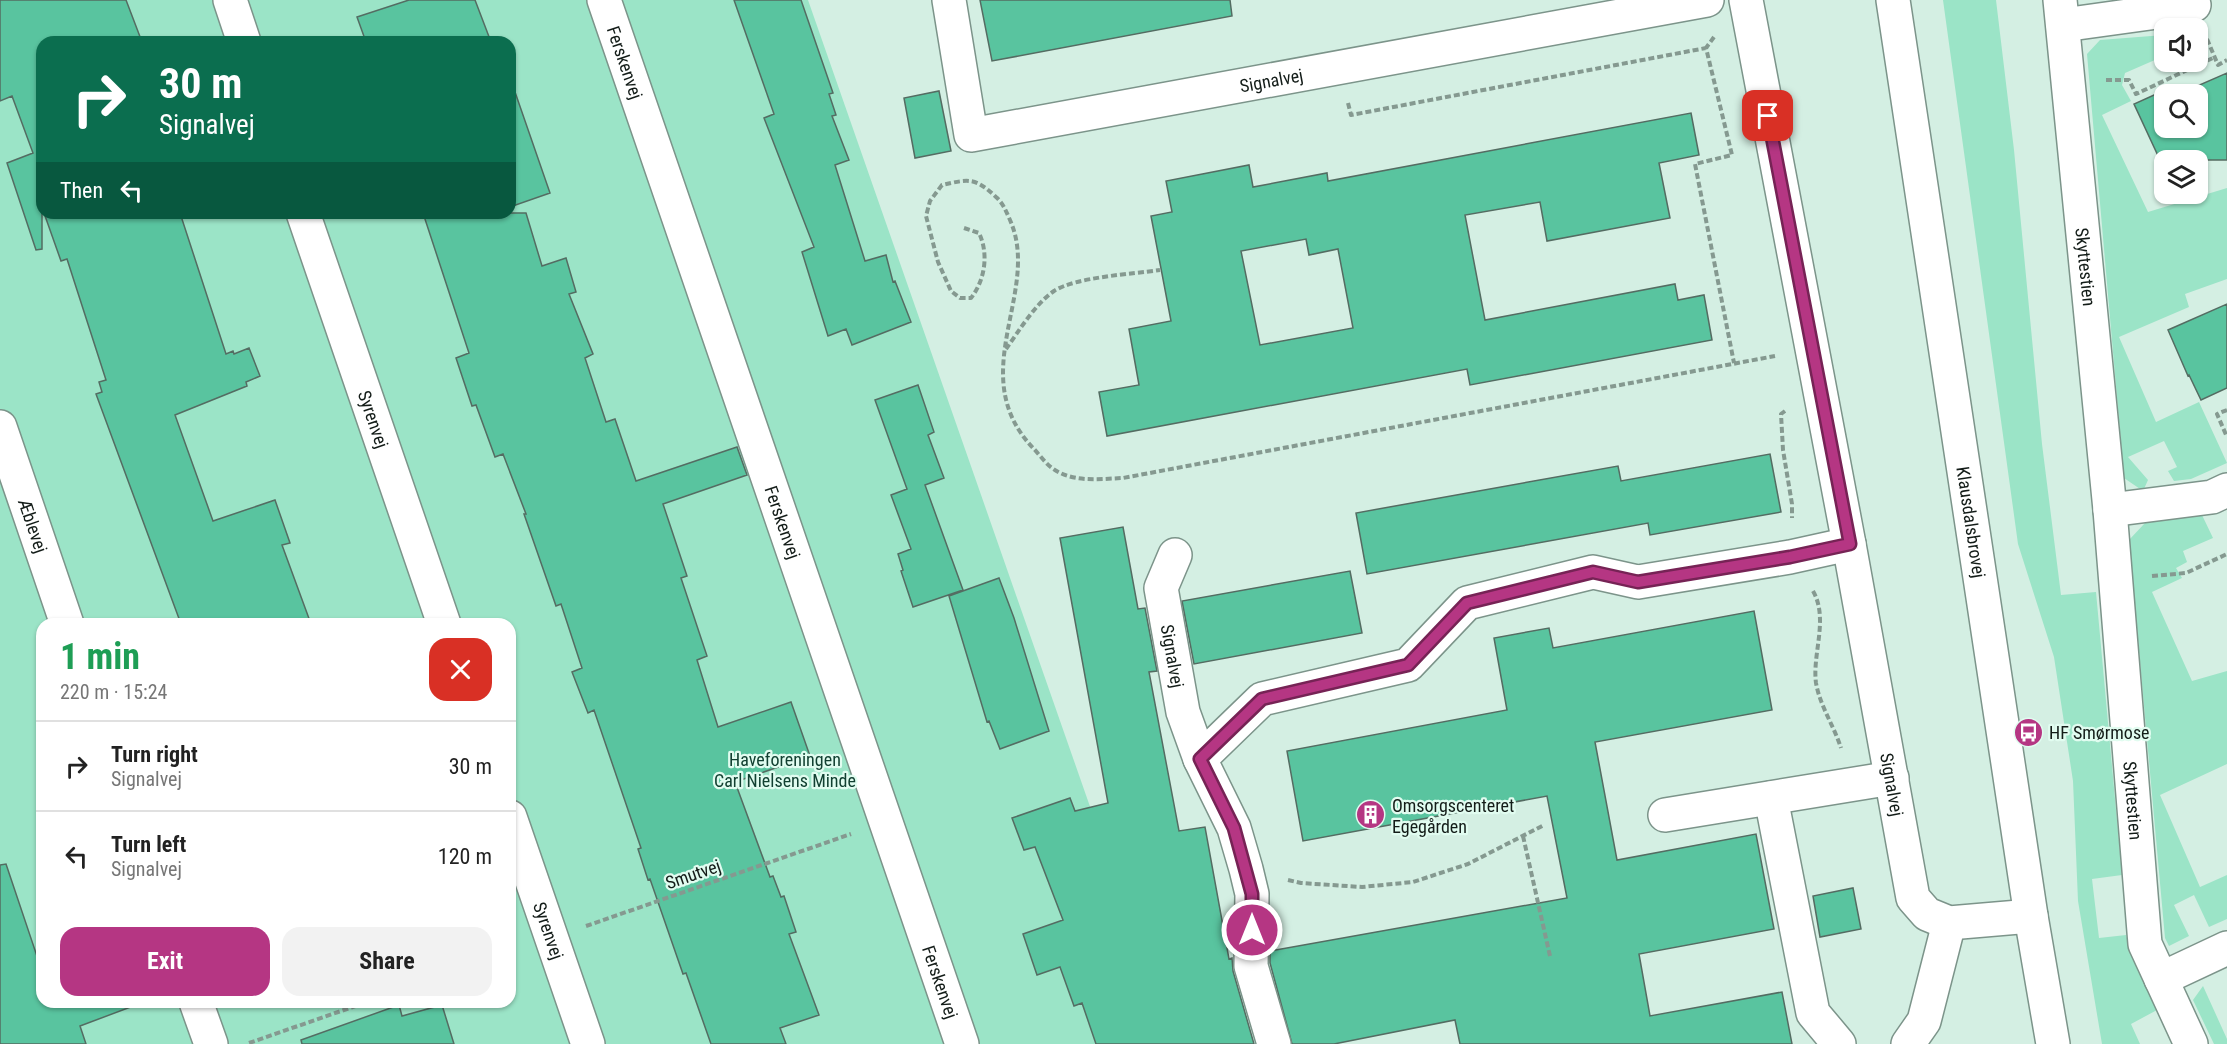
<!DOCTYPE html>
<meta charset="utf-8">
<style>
body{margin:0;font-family:"Roboto Condensed",sans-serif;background:#f2f2f2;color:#222;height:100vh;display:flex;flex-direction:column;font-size:22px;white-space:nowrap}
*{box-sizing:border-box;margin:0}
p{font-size:20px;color:#767676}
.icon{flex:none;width:33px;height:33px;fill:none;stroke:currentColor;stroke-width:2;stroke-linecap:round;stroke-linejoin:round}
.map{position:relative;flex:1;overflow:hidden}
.panel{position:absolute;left:36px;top:618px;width:480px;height:390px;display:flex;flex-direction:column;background:#fff;border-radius:18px;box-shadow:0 2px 4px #0004}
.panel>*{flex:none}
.hud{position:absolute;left:36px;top:36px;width:480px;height:183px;border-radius:18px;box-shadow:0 2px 4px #0004;background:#0b6e4f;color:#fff;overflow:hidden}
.fabs{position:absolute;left:2154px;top:18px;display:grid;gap:12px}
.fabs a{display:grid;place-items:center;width:54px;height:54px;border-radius:12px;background:#fff;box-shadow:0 2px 4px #0004;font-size:30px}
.pin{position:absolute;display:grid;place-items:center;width:51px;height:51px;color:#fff;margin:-26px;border-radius:12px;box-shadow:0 3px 9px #0006}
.me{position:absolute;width:66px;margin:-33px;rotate:0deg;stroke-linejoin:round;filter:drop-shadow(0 0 4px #0008)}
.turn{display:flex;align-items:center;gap:21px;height:126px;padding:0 24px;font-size:27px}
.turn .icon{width:78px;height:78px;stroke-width:2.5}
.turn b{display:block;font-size:42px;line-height:51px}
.then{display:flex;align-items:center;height:57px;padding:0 24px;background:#0003;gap:12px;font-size:22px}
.round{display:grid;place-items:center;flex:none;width:63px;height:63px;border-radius:18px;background:#f2f2f2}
.summary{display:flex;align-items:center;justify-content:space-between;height:102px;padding:0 24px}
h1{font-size:36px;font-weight:700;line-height:45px;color:#1e9e55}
.button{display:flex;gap:12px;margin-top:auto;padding:12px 24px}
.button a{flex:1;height:69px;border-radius:18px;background:#b53683;color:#fff;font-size:24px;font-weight:700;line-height:69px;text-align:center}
.button a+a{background:#f2f2f2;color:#222}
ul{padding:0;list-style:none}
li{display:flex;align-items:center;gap:18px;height:90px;padding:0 24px;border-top:2px solid #e0e0e0}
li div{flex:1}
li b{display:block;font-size:22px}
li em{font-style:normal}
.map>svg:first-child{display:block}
.green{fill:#9be4c7;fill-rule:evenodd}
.building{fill:#59c49f;stroke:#546c62;stroke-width:1.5;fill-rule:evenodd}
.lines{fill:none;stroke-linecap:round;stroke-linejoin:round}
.minor-casing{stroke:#7c948a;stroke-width:36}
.path{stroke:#859990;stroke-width:4;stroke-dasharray:6 3;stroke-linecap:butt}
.minor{stroke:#fff;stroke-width:33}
.route-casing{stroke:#762355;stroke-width:15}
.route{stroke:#b53683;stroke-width:10}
.labels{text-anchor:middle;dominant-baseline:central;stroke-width:4.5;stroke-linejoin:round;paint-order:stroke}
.street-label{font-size:18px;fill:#131c18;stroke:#e1fcf0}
.poi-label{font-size:18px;fill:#131c18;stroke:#e1fcf0;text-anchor:start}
.park-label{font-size:18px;fill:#114031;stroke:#e1fcf0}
</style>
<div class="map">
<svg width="2227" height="1044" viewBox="0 0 2227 1044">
<rect width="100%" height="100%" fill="#d4efe3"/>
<path class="green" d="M 0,0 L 808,0 L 1173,1044 L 0,1044 ZM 42,42 L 510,42 L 510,213 L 42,213 ZM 42,624 L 510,624 L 510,1002 L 42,1002 Z
M 1943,0 L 1996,0 L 2014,150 L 2042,444 L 2061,595 L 2096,592 L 2122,875 L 2092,879 L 2099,938 L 2126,935 L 2130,948 L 2157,1010 L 2131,1024 L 2140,1044 L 2102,1044 L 2078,901 L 2073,781 L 2054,657 L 2018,544 Z
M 2164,35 L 2164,56 L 2125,73 L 2122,85 L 2131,101 L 2102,115 L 2148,212 L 2227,188 L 2227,279 L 2185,294 L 2189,307 L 2119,337 L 2156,422 L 2199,402 L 2227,463 L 2191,479 L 2174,481 L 2168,471 L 2177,467 L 2164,441 L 2128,457 L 2148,480 L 2143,491 L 2124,478 L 2087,54 L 2100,40 Z
M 2202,515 L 2213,538 L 2183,551 L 2187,562 L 2176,568 L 2182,578 L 2152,592 L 2192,681 L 2227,671 L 2227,764 L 2160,795 L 2200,887 L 2227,875 L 2227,919 L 2209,927 L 2194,895 L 2174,905 L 2189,936 L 2169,946 L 2165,938 L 2129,540 L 2145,523 Z
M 2203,986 L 2227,1039 L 2227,1044 L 2214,1044 L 2193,1000 Z"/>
<path class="building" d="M 0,0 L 126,0 L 142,42 L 42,42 L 42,249 L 36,250 L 7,163 L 33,153 L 12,96 L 0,101 Z
M 409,0 L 475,0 L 491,42 L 366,42 L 357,17 Z
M 734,0 L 801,0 L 833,93 L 829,94 L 836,115 L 832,116 L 849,160 L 835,165 L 865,261 L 886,255 L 893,282 L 895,281 L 911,322 L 852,345 L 846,329 L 828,336 L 802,252 L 814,247 L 764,118 L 774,114 Z
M 980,0 L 1230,0 L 1232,16 L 992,61 Z
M 2227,73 L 2227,160 L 2160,160 L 2134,104 L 2163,91 L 2164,128 L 2198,128 L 2198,94 L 2179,94 Z
M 939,91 L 951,151 L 915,158 L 904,98 Z
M 515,92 L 550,193 L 510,207 L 510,93 Z
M 1691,113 L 1699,155 L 1659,163 L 1670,218 L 1547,241 L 1540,202 L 1465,215 L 1485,320 L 1675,284 L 1678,300 L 1704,295 L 1712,340 L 1470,385 L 1467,369 L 1107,436 L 1099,392 L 1139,385 L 1129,329 L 1171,321 L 1151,216 L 1172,212 L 1166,181 L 1249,165 L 1253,187 L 1327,173 L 1328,181 ZM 1306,239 L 1309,255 L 1338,249 L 1353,328 L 1260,345 L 1241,251 Z
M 44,213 L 180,213 L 226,354 L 233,351 L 234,354 L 249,348 L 260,376 L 246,382 L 247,386 L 175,415 L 213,521 L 275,500 L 290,543 L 282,545 L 311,624 L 181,624 L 96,394 L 102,392 L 99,382 L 106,380 L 67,259 L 61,261 Z
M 423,213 L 526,213 L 542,266 L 566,258 L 576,292 L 569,294 L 593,354 L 585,358 L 606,422 L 615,419 L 636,481 L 737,447 L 747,475 L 663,504 L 687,576 L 681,578 L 707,656 L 697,660 L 718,727 L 791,702 L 810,756 L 735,782 L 770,877 L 773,876 L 781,897 L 784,896 L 796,932 L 789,934 L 819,1015 L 780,1028 L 786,1044 L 711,1044 L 686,973 L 683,974 L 650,879 L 648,880 L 638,849 L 641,848 L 594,710 L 588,713 L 572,672 L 582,668 L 561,604 L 556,606 L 524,514 L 526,514 L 503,454 L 495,457 L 476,405 L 472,406 L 456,358 L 469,353 Z
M 2227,304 L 2227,388 L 2201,400 L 2189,375 L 2188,376 L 2168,330 Z
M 918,385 L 934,432 L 928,435 L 944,478 L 925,485 L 963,590 L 913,607 L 901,571 L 903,570 L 898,554 L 911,549 L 891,495 L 907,489 L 875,400 Z
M 1770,454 L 1781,512 L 1650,535 L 1648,523 L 1367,574 L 1356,513 L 1618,466 L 1621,481 Z
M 1123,527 L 1138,609 L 1145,608 L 1157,671 L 1149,672 L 1179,831 L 1205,827 L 1229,959 L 1232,958 L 1233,971 L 1254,1044 L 1096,1044 L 1082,1003 L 1074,1006 L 1060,967 L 1037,975 L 1023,934 L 1063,920 L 1035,847 L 1024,850 L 1012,818 L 1070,798 L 1075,811 L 1108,803 L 1060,538 Z
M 1350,571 L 1362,633 L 1194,664 L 1182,601 Z
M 999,578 L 1014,618 L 1049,731 L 1000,749 L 989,721 L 987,722 L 949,596 Z
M 1754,611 L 1772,710 L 1595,742 L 1617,860 L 1756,834 L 1774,929 L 1639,954 L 1650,1016 L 1782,992 L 1792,1044 L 1460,1044 L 1455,1020 L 1334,1044 L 1292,1044 L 1270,963 L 1270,951 L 1567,898 L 1547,796 L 1303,841 L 1287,751 L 1507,710 L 1494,638 L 1549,628 L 1553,648 Z
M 6,864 L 42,971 L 42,1002 L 136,1002 L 136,1005 L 80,1026 L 86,1044 L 0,1044 L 0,865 Z
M 1853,888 L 1861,929 L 1820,937 L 1813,896 Z
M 399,1005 L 402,1016 L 442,1005 L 454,1044 L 302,1044 L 301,1040 Z"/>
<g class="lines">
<defs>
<g id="minor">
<path d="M 230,0 L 244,42"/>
<path id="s1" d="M 604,0 L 962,1044"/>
<path id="s2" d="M 949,0 L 971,135 L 1707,0"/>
<path id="s3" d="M 1746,0 L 1849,544 L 1913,898 L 1927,914 L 1949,923 L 2031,916"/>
<path id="s4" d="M 1893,0 L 2031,916 L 2053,1044"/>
<path id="s5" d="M 2060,0 L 2110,510 L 2145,944 L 2191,1044"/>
<path d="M 2063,25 L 2179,9 L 2194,5"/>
<path id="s6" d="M 303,213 L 444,624"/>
<path id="s7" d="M 0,427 L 67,624"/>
<path d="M 2110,510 L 2212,497 L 2227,490"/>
<path id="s8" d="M 1175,555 L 1161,588 L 1183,712 L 1200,759 L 1234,828 L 1246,869 L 1252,894 L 1251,966 L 1274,1044"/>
<path d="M 1200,759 L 1262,699 L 1408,665 L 1467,603 L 1593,572 L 1638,582 L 1790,557 L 1849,544"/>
<path d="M 1771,798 L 1813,1013 L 1839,1044"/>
<path d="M 1665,815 L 1892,778"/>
<path id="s9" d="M 510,817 L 588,1044"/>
<path d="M 2161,979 L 2227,948"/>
<path d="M 196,1002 L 211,1044"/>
<path d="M 1908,1044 L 1924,1021 L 1949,923"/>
</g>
</defs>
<use href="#minor" class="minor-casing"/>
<path class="path" d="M 1714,37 L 1706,48 L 1732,155 L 1695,164 L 1734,363
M 2207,39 L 2218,65 L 2227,60
M 2106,80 L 2129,80 L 2136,94 L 2215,57
M 1348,103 L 1351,115 L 1706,48
M 964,228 L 979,233 C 989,254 985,280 971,298 L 960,298 L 951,291 L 938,262 L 926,216 L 930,201 L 942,185 C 969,179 975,177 996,197 C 1003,203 1006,211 1010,220 C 1042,292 963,374 1033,448 C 1039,454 1045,463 1052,468 C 1072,483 1099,479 1123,478 L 1775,356
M 1006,349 C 1019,331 1035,304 1054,291 C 1075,277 1133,274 1160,270
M 2227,410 L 2217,414 L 2227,437
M 1785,411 L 1781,414 L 1783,450 L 1792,504 L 1792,518
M 2152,576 L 2186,573 L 2227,554
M 1813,591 C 1829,619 1812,654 1816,683 C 1820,706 1834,726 1841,748
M 1523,836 L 1550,956
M 1288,880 L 1301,883 L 1362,887 L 1413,882 L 1468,864 L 1544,825
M 586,926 L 851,834
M 249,1043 L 367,1002"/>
<use href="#minor" class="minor"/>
</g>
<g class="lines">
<defs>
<path id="route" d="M 1252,930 L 1252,894 L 1234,828 L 1200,759 L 1262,699 L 1408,665 L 1467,603 L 1593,572 L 1638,582 L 1790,557 L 1850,544 L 1768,116"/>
</defs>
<use href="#route" class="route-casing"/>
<use href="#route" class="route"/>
</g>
<defs>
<symbol id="bus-disc" viewBox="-11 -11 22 22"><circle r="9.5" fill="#b53683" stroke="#e1fcf0"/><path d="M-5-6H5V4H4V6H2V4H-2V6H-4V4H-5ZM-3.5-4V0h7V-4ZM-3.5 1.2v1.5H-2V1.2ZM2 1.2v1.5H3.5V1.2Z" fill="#fff"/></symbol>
<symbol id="building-disc" viewBox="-11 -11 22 22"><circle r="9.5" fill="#b53683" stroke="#e1fcf0"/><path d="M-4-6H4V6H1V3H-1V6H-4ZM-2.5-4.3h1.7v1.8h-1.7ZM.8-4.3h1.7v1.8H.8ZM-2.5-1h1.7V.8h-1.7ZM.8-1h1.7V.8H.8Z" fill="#fff"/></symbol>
</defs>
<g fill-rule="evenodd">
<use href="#bus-disc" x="2012" y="716" width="33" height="33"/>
<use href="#building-disc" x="1354" y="798" width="33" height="33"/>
</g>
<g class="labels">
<g class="street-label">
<text stroke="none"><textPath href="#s1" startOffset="66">Ferskenvej</textPath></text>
<text stroke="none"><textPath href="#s2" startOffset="442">Signalvej</textPath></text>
<text stroke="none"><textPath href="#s5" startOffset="268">Skyttestien</textPath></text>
<text stroke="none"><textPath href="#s6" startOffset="218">Syrenvej</textPath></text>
<text stroke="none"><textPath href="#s1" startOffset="552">Ferskenvej</textPath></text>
<text stroke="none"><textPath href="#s4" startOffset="528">Klausdalsbrovej</textPath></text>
<text stroke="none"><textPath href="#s7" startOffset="104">Æblevej</textPath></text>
<text stroke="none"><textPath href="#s8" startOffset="105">Signalvej</textPath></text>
<text stroke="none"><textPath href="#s3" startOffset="798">Signalvej</textPath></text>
<text stroke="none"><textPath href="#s5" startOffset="804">Skyttestien</textPath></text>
<text transform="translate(693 874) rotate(-19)">Smutvej</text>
<text stroke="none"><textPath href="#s9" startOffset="120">Syrenvej</textPath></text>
<text stroke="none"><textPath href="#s1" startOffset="1038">Ferskenvej</textPath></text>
</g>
<g class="poi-label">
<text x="2049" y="732">HF Smørmose</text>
<text x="1392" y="805">Omsorgscenteret<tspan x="1392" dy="21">Egegården</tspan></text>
</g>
<g class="park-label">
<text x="785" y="759">Haveforeningen<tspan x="785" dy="21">Carl Nielsens Minde</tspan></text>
</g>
</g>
</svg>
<div class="fabs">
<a><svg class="icon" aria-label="sound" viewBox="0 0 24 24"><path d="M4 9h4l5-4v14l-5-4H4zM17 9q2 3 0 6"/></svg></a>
<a><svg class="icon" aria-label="search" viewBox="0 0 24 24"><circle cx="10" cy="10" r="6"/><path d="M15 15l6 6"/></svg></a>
<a><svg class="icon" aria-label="layers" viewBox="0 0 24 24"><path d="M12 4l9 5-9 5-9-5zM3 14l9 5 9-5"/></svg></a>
</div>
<div class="pin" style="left:1768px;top:116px;background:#d93025"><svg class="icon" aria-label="arrive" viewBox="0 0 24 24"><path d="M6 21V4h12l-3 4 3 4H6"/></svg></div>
<svg class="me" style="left:1252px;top:930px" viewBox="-20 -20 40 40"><circle r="17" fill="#b53683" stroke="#fff" stroke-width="3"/><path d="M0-11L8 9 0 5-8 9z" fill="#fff"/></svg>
<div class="hud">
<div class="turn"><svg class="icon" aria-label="right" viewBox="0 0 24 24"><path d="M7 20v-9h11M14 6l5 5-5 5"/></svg><div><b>30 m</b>Signalvej</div></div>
<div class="then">Then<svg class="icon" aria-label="left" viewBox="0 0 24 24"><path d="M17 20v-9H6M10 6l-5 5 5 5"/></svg></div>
</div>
<section class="panel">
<div class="summary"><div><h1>1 min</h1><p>220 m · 15:24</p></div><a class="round" style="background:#d93025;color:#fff"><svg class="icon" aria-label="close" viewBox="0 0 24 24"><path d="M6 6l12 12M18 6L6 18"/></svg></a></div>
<ul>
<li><svg class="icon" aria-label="right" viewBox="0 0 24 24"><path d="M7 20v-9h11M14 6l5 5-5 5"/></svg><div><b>Turn right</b><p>Signalvej</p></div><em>30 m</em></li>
<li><svg class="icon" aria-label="left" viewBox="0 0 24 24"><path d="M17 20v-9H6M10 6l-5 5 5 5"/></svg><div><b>Turn left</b><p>Signalvej</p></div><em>120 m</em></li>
</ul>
<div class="button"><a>Exit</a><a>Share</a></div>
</section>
</div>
